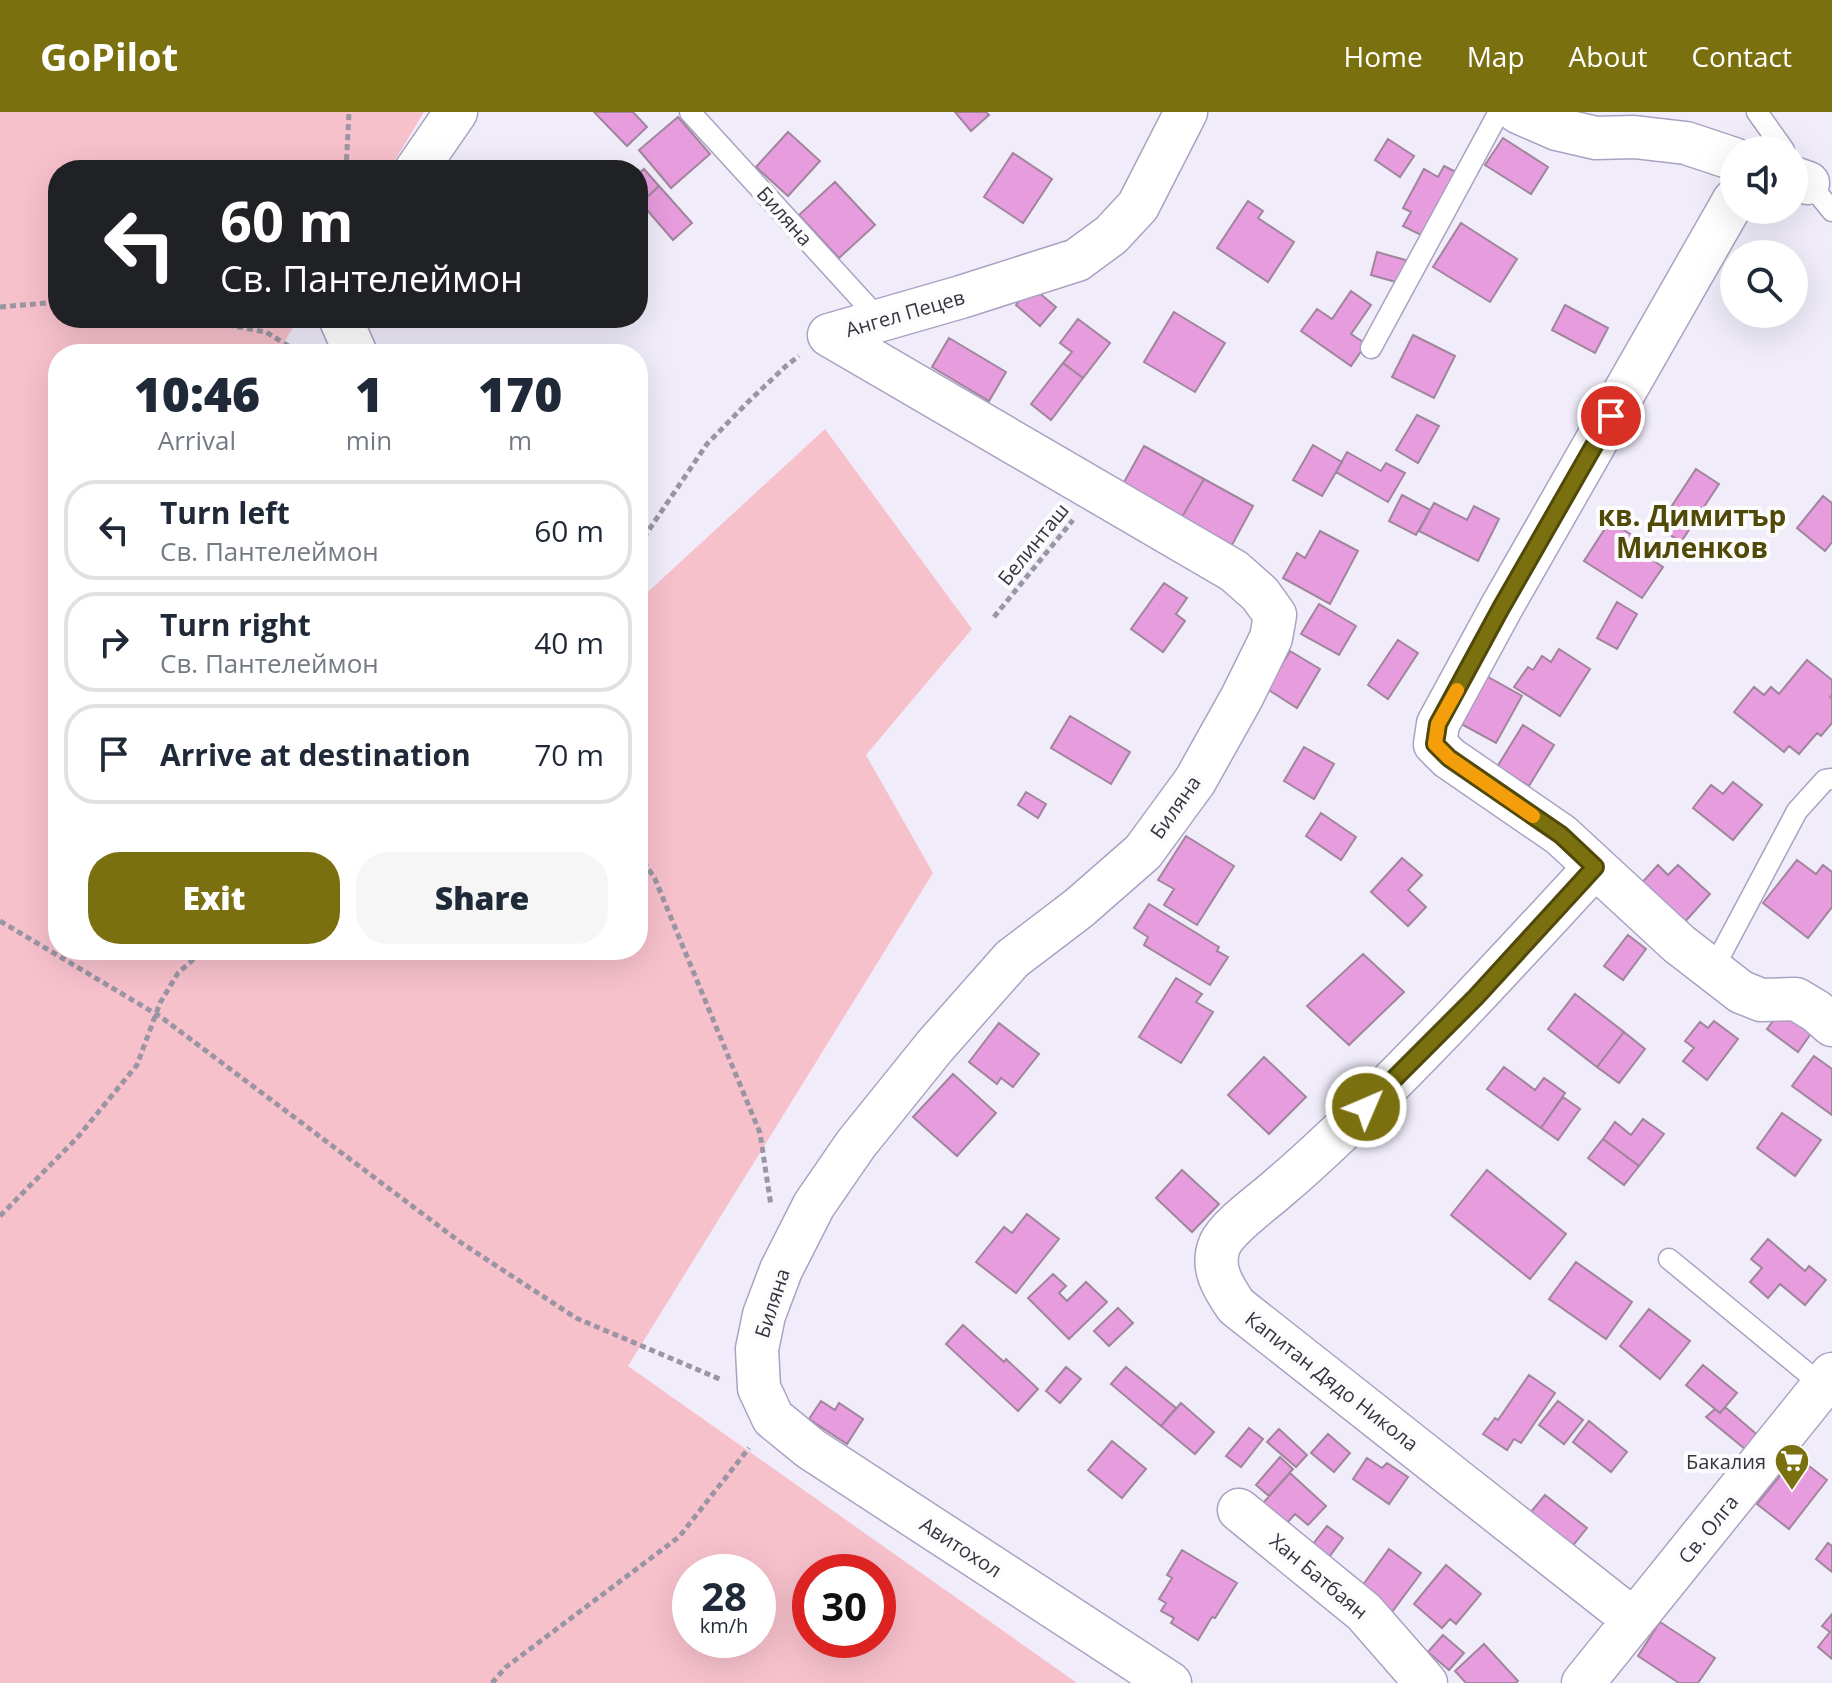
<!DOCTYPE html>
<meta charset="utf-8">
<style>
body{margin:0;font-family:"Open Sans",sans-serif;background:#f6f6f7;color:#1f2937;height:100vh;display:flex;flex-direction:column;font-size:30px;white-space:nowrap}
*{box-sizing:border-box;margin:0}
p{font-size:26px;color:#747a83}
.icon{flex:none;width:44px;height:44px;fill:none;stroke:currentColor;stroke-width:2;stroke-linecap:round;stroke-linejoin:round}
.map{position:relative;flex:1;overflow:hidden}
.details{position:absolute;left:48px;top:232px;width:600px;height:616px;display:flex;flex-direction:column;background:#fff;border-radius:32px;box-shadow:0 8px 32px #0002}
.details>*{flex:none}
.top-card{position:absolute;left:48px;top:48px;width:600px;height:168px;border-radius:32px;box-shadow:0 8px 32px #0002;background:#202124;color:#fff;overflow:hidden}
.fabs{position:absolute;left:1720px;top:24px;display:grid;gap:16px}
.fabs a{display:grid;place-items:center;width:88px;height:88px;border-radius:50%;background:#fff;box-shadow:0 8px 32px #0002;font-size:40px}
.speed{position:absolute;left:672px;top:1442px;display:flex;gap:16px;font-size:40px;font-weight:700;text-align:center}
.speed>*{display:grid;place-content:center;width:104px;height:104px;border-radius:50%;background:#fff;box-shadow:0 8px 32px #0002;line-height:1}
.speed small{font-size:20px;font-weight:400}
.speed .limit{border:12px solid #d22;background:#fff;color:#111}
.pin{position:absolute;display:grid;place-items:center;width:68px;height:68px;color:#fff;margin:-34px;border:4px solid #fff;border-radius:50%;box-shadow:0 2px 8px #0007}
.me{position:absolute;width:88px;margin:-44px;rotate:45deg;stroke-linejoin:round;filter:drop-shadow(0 0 6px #0008)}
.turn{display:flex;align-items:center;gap:28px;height:168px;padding:0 40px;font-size:36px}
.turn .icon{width:104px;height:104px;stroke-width:2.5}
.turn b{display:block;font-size:56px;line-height:68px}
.eta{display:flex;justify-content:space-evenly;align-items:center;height:136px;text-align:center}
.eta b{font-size:48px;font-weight:800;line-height:56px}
.action{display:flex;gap:16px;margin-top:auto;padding:16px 40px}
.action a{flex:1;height:92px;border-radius:32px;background:#7b700f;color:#fff;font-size:32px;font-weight:800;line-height:92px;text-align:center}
.action a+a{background:#f6f6f7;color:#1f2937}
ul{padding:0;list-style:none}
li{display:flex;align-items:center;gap:24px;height:100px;margin:0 16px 12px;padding:0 24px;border:4px solid #e0e1e3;border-radius:32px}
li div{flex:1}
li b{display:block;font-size:30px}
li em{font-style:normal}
header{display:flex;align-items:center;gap:48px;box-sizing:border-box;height:112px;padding:0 40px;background:#7b700f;color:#fff}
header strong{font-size:38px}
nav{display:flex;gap:44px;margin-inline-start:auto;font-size:28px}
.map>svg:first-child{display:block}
.green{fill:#f7c1cc;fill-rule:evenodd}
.building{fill:#e79cdd;stroke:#a1859d;stroke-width:2}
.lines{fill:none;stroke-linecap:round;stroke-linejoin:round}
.lane-casing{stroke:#aba1c3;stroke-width:23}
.street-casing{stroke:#aba1c3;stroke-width:45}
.path{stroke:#9995a3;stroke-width:5;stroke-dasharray:6 4;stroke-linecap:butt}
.lane{stroke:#fff;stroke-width:20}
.street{stroke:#fff;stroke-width:42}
.route-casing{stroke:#50490a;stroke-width:20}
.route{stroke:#7b700f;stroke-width:14}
.slow{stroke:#f59e0b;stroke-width:14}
.labels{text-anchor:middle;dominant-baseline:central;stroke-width:8;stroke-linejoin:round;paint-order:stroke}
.street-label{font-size:20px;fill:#373341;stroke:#fcfcfc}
.poi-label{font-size:20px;fill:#373341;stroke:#fcfcfc;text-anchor:end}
.district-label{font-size:28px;font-weight:bold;fill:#514907;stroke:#fcfcfc}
</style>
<header>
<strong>GoPilot</strong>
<nav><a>Home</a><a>Map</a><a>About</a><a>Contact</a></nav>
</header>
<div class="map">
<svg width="1832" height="1571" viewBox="0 0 1832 1571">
<rect width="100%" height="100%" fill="#f0ecfa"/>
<path class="green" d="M 0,0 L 424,0 L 389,58 L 58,58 L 58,206 L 299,206 L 281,235 L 285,242 L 58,242 L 58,838 L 638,838 L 638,489 L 825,317 L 972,517 L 866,643 L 933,761 L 628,1254 L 1077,1571 L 0,1571 ZM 690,1460 L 758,1460 L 758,1528 L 690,1528 ZM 810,1460 L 878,1460 L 878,1528 L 810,1528 Z"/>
<path class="building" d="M 594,0 L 633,0 L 647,15 L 627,34 Z
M 955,0 L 986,0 L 989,3 L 971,19 Z
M 678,5 L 710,42 L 671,76 L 639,38 Z
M 788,20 L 820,49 L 788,84 L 756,55 Z
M 1503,26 L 1548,55 L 1531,82 L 1485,53 Z
M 1388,27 L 1414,44 L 1400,65 L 1375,48 Z
M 1013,41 L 1052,67 L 1023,111 L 984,85 Z
M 1444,54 L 1460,62 L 1425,125 L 1403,114 L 1411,100 L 1403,96 L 1424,57 L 1438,65 Z
M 644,57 L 659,74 L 641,91 L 638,88 L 638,62 Z
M 835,70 L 875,113 L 839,146 L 799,103 Z
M 659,74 L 692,111 L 673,128 L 641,91 Z
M 1248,89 L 1263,99 L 1258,106 L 1294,130 L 1268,170 L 1217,136 Z
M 1461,111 L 1517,147 L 1490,190 L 1433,155 Z
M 1377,140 L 1409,149 L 1403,172 L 1371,163 Z
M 1031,174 L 1056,195 L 1040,214 L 1016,193 Z
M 1351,179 L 1371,193 L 1351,222 L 1366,232 L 1351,254 L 1301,219 L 1317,197 L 1332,207 Z
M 1565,193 L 1608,216 L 1595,241 L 1552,218 Z
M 1174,200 L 1225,231 L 1195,280 L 1144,250 Z
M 1078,207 L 1110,231 L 1083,266 L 1063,251 L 1072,240 L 1060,231 Z
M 1413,223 L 1455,244 L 1434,286 L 1392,265 Z
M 949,226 L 1006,260 L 989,289 L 932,255 Z
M 1063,251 L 1083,266 L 1051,308 L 1031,292 Z
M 1417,303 L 1439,314 L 1418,351 L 1396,338 Z
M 1313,333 L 1342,350 L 1322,384 L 1293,368 Z
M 1144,334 L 1204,367 L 1182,405 L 1123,372 Z
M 1347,340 L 1381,359 L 1386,351 L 1405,361 L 1388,390 L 1336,360 Z
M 1696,357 L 1719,372 L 1681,430 L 1658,415 Z
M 1204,367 L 1253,394 L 1232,433 L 1182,405 Z
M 1402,383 L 1430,398 L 1416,423 L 1389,409 Z
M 1823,384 L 1832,391 L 1832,430 L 1825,439 L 1797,416 Z
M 1434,391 L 1467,408 L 1474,394 L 1499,407 L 1478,449 L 1419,419 Z
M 1610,409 L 1635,425 L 1630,433 L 1663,455 L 1642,486 L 1584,449 Z
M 1320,419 L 1358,439 L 1330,492 L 1283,466 L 1297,441 L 1305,446 Z
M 1164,471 L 1187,486 L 1176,502 L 1185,509 L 1163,540 L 1131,517 Z
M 1617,490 L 1637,502 L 1617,537 L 1597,526 Z
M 1319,492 L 1356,514 L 1339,543 L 1301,522 Z
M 1398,528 L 1418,541 L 1388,587 L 1368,573 Z
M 1559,537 L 1590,557 L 1560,604 L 1514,575 L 1528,555 L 1533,558 L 1542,544 L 1551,550 Z
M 1290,539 L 1320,557 L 1297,596 L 1267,577 Z
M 1807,548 L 1832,568 L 1832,583 L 1830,585 L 1832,586 L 1832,611 L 1821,624 L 1817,621 L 1799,642 L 1789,634 L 1784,640 L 1734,600 L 1754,575 L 1764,583 L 1771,575 L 1779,582 Z
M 1481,561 L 1522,584 L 1496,631 L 1454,608 Z
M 1070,604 L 1130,640 L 1111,672 L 1051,636 Z
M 1523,613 L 1554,633 L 1529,674 L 1497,655 Z
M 1304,635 L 1334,652 L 1314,687 L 1284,669 Z
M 1733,670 L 1762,693 L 1733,728 L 1693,696 L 1711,673 L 1723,682 Z
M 1026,680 L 1046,692 L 1038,706 L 1018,693 Z
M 1321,701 L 1356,725 L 1341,748 L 1306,724 Z
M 1186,724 L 1234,754 L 1197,813 L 1164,793 L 1174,777 L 1158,768 Z
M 1402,746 L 1422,763 L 1408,778 L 1426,795 L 1408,814 L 1371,780 Z
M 1797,748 L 1816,762 L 1823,753 L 1832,760 L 1832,795 L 1808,826 L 1763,791 Z
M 1658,753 L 1668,763 L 1678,753 L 1710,782 L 1682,813 L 1639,774 Z
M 1149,792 L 1219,835 L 1217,839 L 1228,845 L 1210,873 L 1144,833 L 1148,825 L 1134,816 Z
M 1628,823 L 1646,837 L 1623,868 L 1604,854 Z
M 1363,842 L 1404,880 L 1349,933 L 1307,894 Z
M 1176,866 L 1202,882 L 1196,890 L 1213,900 L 1181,951 L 1139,925 Z
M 1575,882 L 1624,920 L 1597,955 L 1548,917 Z
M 1782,897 L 1812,920 L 1798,940 L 1767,917 Z
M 1714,909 L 1738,927 L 1707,968 L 1683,949 L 1694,936 L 1685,929 L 1700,910 L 1708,916 Z
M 999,911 L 1039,942 L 1013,975 L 1001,966 L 997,972 L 969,950 Z
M 1624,920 L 1645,937 L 1619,971 L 1597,955 Z
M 1814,944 L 1832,957 L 1832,1003 L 1792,974 Z
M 1264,945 L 1306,985 L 1269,1022 L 1228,983 Z
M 1504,955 L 1535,978 L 1544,966 L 1565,981 L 1541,1016 L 1487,977 Z
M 953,962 L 996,1001 L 957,1044 L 913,1005 Z
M 1563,985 L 1580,997 L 1558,1028 L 1541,1016 Z
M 1782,1001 L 1821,1028 L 1795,1064 L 1757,1036 Z
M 1643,1007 L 1664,1022 L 1639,1054 L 1603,1027 L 1615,1010 L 1631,1023 Z
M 1603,1027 L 1639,1054 L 1624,1073 L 1588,1046 Z
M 1182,1058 L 1219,1092 L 1192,1120 L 1156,1086 Z
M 1487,1058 L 1566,1122 L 1530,1167 L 1451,1103 Z
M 1027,1102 L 1059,1127 L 1016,1181 L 976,1150 L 1004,1115 L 1012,1121 Z
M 1768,1127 L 1805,1159 L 1809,1154 L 1826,1168 L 1805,1193 L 1780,1172 L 1768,1186 L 1750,1170 L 1762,1156 L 1751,1147 Z
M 1576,1150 L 1632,1190 L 1606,1227 L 1549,1187 Z
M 1053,1162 L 1066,1174 L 1059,1181 L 1067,1189 L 1086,1170 L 1107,1190 L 1069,1227 L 1028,1186 Z
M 1118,1196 L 1133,1211 L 1109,1234 L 1094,1219 Z
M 1649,1197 L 1690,1229 L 1660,1267 L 1620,1234 Z
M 963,1213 L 1004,1250 L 1006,1247 L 1038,1277 L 1018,1299 L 946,1232 Z
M 1703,1253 L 1737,1281 L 1720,1301 L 1686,1273 Z
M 1066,1255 L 1081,1267 L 1060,1291 L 1046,1279 Z
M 1126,1255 L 1176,1296 L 1161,1314 L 1111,1272 Z
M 1529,1263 L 1555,1281 L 1521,1331 L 1514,1327 L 1507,1338 L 1483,1322 L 1495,1306 L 1498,1308 Z
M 821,1289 L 835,1298 L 839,1291 L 863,1307 L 847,1332 L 809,1307 Z
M 1558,1289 L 1583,1308 L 1564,1332 L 1539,1313 Z
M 1181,1291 L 1214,1320 L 1195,1342 L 1161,1314 Z
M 1725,1295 L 1768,1332 L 1756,1346 L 1706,1305 L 1715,1297 L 1720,1301 Z
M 1589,1309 L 1627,1340 L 1611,1360 L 1573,1330 Z
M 1249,1316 L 1263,1327 L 1241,1355 L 1226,1344 Z
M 1279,1317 L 1307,1343 L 1296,1355 L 1267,1330 Z
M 1328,1322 L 1350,1341 L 1334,1360 L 1311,1341 Z
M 1112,1329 L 1146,1357 L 1122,1386 L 1088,1358 Z
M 1796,1344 L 1827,1368 L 1789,1417 L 1757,1392 Z
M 1280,1345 L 1293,1357 L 1269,1384 L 1256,1373 Z
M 1367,1346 L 1382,1356 L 1387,1351 L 1408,1365 L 1389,1392 L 1353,1367 Z
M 1290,1361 L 1326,1394 L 1308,1413 L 1295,1402 L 1279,1420 L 1256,1399 Z
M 1545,1383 L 1587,1416 L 1567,1441 L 1525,1407 Z
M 1327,1414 L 1343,1426 L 1327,1448 L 1310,1436 Z
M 1828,1431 L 1832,1434 L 1832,1460 L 1816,1447 Z
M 1389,1437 L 1421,1461 L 1392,1500 L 1360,1477 Z
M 1182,1438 L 1237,1471 L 1215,1506 L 1212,1505 L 1198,1528 L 1171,1511 L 1174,1506 L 1161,1499 L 1166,1491 L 1159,1487 L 1172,1466 L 1167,1463 Z
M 1446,1453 L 1481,1482 L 1456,1512 L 1450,1507 L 1442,1516 L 1414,1492 Z
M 1832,1502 L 1832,1547 L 1818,1535 L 1830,1520 L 1822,1514 Z
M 1660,1510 L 1715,1546 L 1698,1571 L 1679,1571 L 1638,1544 Z
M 1443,1523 L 1464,1541 L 1449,1558 L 1428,1540 Z
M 1484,1532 L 1518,1569 L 1516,1571 L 1466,1571 L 1455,1559 Z"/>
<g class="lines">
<defs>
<path id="lane" d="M 690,0 L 880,208
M 1757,0 L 1784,38
M 1806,67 L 1832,99
M 1371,236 L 1499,0
M 1712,859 L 1797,699 L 1825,668 L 1832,667
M 1669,1147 L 1823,1274"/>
<path id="street" d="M 1518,0 L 1557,17 L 1596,26 L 1634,25 L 1686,31 L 1734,47
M 416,58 L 456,0
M 1794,66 L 1808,71
M 1734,88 L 1501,496 L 1438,612 L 1435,632 L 1449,646 L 1561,723 L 1679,832 L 1741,880 L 1761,888 L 1796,887 L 1816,899 L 1832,913
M 340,206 L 356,242
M 829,223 L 1234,459 L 1260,482 L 1275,503 L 1271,526 L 1242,585 L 1195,669 L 1143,740 L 1079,796 L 1012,847 L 935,934 L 856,1032 L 814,1093 L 781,1158 L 764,1203 L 757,1237 L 759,1276 L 773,1306 L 811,1337 L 1170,1571
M 829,223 L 961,185 L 1077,148 L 1111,123 L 1138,94 L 1186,0
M 1595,755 C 1516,840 1438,926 1354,1007 C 1331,1029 1307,1052 1282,1073 C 1266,1088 1229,1113 1220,1132 C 1210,1155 1223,1175 1236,1194 L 1634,1508
M 1239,1398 L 1364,1500 L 1426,1571
M 1583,1571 L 1832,1262"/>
</defs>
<use href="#lane" class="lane-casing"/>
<use href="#street" class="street-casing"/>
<path class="path" d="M 346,58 L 349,0
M 0,195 L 46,191 L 58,192
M 188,206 L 266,220 L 301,242
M 638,434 L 707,332 L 748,290 L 786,254 L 799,244
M 994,505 L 1073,408
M 638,741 L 655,767 L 760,1021 L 771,1094
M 0,809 L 161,905 L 460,1130 L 576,1206 L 722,1268
M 0,1104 L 77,1026 L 137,953 L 160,891 L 178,861 L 204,838
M 492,1571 L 506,1555 L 679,1425 L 749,1336"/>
<use href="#lane" class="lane"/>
<use href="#street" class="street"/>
</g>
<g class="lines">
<defs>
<path id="route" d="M 1366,995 L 1476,885 L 1595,755 L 1561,723 L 1449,646 L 1435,632 L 1438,612 L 1501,496 L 1611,304"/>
</defs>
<use href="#route" class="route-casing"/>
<use href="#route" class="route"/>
<path class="slow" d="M 1457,578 L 1438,612 L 1435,632 L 1449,646 L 1533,704"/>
</g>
<defs>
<symbol id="supermarket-pin" viewBox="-11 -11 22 30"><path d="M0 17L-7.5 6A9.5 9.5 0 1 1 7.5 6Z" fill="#7b700f" stroke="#fcfcfc"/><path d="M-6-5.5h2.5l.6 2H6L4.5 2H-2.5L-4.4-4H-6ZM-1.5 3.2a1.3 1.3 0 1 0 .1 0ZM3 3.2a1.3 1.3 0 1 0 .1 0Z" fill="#fff"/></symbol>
</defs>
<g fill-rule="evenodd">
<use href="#supermarket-pin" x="1772" y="1329" width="40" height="54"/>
</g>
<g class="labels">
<g class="street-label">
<text transform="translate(785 104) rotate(48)">Биляна</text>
<text transform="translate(905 201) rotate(-16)">Ангел Пецев</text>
<text transform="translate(1033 432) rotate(-51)">Белинташ</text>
<text transform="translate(1175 695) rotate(-55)">Биляна</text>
<text transform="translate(772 1191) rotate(-72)">Биляна</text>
<text transform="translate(1332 1269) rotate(38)">Капитан Дядо Никола</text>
<text transform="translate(1708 1417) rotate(-51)">Св. Олга</text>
<text transform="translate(961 1435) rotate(33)">Авитохол</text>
<text transform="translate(1319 1464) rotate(40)">Хан Батбаян</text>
</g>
<g class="poi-label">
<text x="1766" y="1349">Бакалия</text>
</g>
<g class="district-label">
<text x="1692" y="403">кв. Димитър<tspan x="1692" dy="32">Миленков</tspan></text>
</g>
</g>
</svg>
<div class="fabs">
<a><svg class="icon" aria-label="sound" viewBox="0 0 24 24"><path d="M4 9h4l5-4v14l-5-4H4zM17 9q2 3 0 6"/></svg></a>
<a><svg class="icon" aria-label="search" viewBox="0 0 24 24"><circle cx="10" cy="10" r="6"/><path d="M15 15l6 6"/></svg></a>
</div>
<div class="speed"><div>28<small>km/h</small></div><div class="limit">30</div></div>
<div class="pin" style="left:1611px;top:304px;background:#d93025"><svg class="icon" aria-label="arrive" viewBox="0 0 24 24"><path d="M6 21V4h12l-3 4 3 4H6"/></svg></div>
<svg class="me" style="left:1366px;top:995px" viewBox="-20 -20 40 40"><circle r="17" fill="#7b700f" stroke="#fff" stroke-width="3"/><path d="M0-11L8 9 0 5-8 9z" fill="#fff"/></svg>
<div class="top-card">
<div class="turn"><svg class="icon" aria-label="left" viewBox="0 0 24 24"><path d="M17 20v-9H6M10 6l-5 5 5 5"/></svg><div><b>60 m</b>Св. Пантелеймон</div></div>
</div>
<section class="details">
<div class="eta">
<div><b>10:46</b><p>Arrival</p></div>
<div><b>1</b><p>min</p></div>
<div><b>170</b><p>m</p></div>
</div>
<ul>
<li><svg class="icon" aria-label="left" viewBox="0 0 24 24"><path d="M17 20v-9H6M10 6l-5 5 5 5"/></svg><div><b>Turn left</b><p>Св. Пантелеймон</p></div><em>60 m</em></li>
<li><svg class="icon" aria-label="right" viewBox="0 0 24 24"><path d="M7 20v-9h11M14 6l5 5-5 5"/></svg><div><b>Turn right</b><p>Св. Пантелеймон</p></div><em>40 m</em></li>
<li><svg class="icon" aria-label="arrive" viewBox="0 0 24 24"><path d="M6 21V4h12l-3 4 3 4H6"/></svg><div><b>Arrive at destination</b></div><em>70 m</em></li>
</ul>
<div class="action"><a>Exit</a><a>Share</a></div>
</section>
</div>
